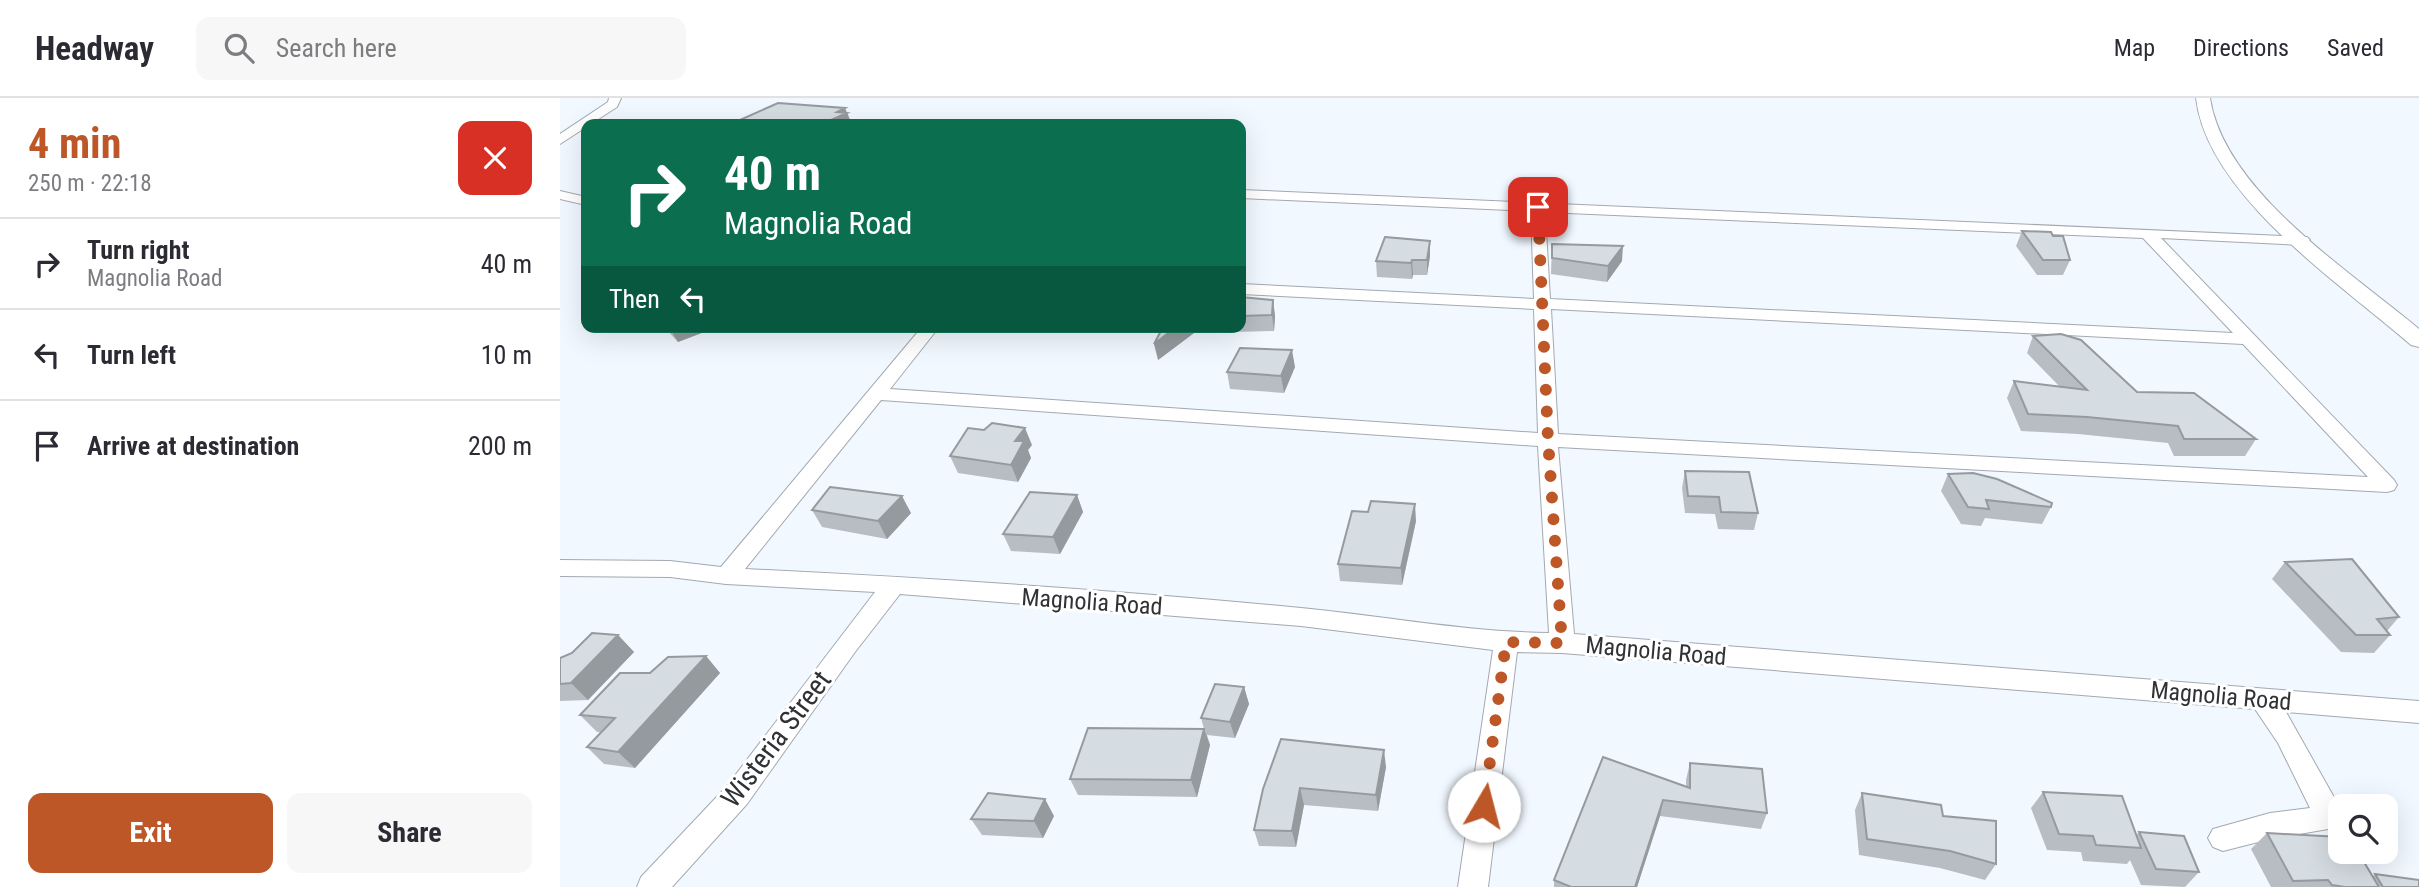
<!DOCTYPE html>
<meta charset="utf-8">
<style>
body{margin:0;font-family:"Roboto Condensed",sans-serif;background:#f7f7f7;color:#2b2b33;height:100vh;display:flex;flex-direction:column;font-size:26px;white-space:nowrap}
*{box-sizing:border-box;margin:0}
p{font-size:23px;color:#7c7c81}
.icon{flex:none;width:38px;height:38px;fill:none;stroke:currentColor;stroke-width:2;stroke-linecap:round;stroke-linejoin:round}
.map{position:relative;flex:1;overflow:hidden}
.sheet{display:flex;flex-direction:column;background:#fff;width:560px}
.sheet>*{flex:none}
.hud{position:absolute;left:21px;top:21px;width:665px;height:214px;border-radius:14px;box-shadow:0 7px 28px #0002;background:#0b6e4f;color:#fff;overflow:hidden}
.controls{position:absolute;left:1768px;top:696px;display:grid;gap:14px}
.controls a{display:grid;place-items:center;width:70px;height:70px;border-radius:14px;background:#fff;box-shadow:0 7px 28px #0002;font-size:35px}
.pin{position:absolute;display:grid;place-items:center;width:60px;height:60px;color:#fff;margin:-30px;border-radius:14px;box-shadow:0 4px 10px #0006}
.me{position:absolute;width:77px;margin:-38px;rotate:8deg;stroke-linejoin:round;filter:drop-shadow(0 0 5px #0008)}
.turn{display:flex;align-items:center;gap:24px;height:147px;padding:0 28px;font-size:32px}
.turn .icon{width:91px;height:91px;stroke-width:2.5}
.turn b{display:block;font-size:49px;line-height:60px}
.then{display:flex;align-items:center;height:66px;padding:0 28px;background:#0003;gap:14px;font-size:26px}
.round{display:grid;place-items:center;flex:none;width:74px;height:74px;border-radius:14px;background:#f7f7f7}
.overview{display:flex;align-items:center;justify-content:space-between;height:119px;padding:0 28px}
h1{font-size:42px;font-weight:700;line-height:52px;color:#bd5728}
.primary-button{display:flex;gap:14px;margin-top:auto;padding:14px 28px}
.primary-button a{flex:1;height:80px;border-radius:14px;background:#bd5728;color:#fff;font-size:28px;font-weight:700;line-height:80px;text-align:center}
.primary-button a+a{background:#f7f7f7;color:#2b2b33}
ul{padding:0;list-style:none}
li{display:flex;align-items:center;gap:21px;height:91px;padding:0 28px;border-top:2px solid #e1e1e2}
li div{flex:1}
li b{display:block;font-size:26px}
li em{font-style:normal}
header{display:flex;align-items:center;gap:42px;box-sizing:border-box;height:98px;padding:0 35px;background:#fff;border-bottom:2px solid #e1e1e2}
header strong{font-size:33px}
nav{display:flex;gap:38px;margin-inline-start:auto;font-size:24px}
.search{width:490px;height:63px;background:#f7f7f7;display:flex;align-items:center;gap:18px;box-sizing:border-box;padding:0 24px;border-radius:14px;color:#7c7c81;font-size:26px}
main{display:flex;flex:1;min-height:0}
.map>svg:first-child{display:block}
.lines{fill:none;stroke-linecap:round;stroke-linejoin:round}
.minor-casing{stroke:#a3a9af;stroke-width:2}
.tertiary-casing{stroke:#a3a9af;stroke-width:2}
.minor{fill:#fff;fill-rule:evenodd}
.tertiary{fill:#fff;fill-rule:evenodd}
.wall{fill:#b7bdc2}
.shaded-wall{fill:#959a9e}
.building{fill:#d5dce2;stroke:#959a9e;stroke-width:2}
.route{stroke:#bd5728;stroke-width:12;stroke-dasharray:0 21.6}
.labels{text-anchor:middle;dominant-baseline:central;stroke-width:6;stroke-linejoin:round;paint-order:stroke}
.street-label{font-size:24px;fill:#303235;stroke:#fff}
.near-street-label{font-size:28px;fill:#303235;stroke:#fff}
</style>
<header>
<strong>Headway</strong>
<div class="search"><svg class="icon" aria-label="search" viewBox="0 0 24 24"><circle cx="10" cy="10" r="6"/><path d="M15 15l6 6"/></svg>Search here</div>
<nav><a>Map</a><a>Directions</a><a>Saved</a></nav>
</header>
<main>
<section class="sheet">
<div class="overview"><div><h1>4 min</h1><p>250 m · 22:18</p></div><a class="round" style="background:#d93025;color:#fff"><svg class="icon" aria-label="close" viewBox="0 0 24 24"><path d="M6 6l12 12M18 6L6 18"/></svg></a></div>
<ul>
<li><svg class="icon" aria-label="right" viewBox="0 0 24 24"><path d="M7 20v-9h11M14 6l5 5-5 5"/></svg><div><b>Turn right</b><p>Magnolia Road</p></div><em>40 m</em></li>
<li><svg class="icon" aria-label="left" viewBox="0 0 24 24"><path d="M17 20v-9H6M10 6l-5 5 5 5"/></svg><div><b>Turn left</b></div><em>10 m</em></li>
<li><svg class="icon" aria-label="arrive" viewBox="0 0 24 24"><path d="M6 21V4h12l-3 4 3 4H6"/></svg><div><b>Arrive at destination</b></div><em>200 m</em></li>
</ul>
<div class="primary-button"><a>Exit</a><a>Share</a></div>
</section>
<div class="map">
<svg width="1859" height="789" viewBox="0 0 1859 789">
<rect width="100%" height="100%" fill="#f1f8ff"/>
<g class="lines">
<defs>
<path id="minor" d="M 49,0 L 61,0 L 57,9 L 0,46 L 0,36 L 48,4 Z
M 681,92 L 1747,139 L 1750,142 L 1742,147 L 1601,140 L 1834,382 L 1837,387 L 1834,392 L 1827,394 L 998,349 L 1014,536 L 1859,603 L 1859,625 L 1726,614 L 1780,710 L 1780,729 L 1710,741 L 1663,753 L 1653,749 L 1648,740 L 1653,731 L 1710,715 L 1750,710 L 1718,645 L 1695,611 L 1002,555 L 957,554 L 928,789 L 898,789 L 933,552 L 741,528 L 340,496 L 295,554 L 187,706 L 112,789 L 77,789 L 81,779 L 167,688 L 315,494 L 166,486 L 110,479 L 0,478 L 0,462 L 110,463 L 161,469 L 362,229 L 379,229 L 330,291 L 978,335 L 974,211 L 681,196 L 681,186 L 974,201 L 971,113 L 681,100 ZM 985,114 L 1583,140 L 1673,235 L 990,201 ZM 991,211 L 1683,246 L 1808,379 L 998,336 ZM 321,302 L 978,348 L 989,535 C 906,534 824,518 741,510 C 556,492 370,480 185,471 Z
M 0,93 L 26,99 L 26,107 L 0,101 Z"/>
<path id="tertiary" d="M 1636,0 L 1650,0 C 1664,93 1790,173 1859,231 L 1859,249 L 1851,247 C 1781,186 1647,97 1636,0 Z"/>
</defs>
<use href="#minor" class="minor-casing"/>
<use href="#tertiary" class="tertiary-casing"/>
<use href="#minor" class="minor"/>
<use href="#tertiary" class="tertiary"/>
</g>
<path class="wall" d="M 1462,133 L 1510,162 L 1503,177 L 1477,177 L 1456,148 Z
M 992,146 L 1062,163 L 1047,184 L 991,176 Z
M 870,158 L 867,177 L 853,177 L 852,181 L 817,179 L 816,163 Z
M 681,199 L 713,202 L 715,218 L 714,233 L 634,235 L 598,262 L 603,229 L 681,229 Z
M 104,229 L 151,229 L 152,231 L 118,244 Z
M 1473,238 L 1577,294 L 1696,341 L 1685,358 L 1614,358 L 1608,345 L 1518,336 L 1461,333 L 1447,300 L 1454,283 L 1500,289 L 1467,255 Z
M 735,269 L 724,295 L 670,291 L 667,274 Z
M 472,347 L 468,352 L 471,360 L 458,384 L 398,375 L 390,358 Z
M 1125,373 L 1198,415 L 1194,432 L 1158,431 L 1155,416 L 1125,415 L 1122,390 Z
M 1388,376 L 1491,409 L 1482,426 L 1425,420 L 1421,428 L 1401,426 L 1381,393 Z
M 517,397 L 523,414 L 500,456 L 451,453 L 443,436 Z
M 252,412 L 351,415 L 327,441 L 262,429 Z
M 856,423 L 842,487 L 780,483 L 778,466 Z
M 1725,464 L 1839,519 L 1827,533 L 1830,537 L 1814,555 L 1781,554 L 1712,481 Z
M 58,537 L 74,554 L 28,602 L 0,603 L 0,560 Z
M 146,558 L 160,575 L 75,670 L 44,666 L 27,649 L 40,634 L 37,634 L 20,617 L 90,575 Z
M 684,589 L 689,606 L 675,640 L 647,637 L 650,647 L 637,699 L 518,697 L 510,681 L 644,631 L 641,620 Z
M 1043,659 L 1126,689 L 1126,682 L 1130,665 L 1207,715 L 1201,731 L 1100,718 L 1077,789 L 994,789 L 994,782 Z
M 826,669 L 818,713 L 744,707 L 736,749 L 699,748 L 694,732 L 703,691 Z
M 1483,694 L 1576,737 L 1579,734 L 1639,774 L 1625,789 L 1581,787 L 1570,762 L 1567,766 L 1523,763 L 1521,754 L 1487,752 L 1471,710 Z
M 1302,695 L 1383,718 L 1436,766 L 1425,782 L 1380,770 L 1299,757 L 1295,712 Z
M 494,718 L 483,740 L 422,737 L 411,721 Z
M 1707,735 L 1813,778 L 1815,776 L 1859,789 L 1711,789 L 1691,751 Z"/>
<path class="shaded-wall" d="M 285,10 L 292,26 L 263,26 L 277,14 Z
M 870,143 L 870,158 L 867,177 L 867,162 Z
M 1063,148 L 1062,163 L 1047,184 L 1048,168 Z
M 852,162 L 853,177 L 852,181 L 851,165 Z
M 713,202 L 715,218 L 714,233 L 712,217 Z
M 109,229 L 151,229 L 152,231 L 118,244 Z
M 616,229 L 632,229 L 634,235 L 598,262 L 594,246 Z
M 732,252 L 735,269 L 724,295 L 721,278 Z
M 465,330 L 472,347 L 468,352 L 471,360 L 458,384 L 451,367 L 455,343 Z
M 517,397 L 523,414 L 500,456 L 493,439 Z
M 342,398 L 351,415 L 327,441 L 318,423 Z
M 855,406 L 856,423 L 842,487 L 841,470 Z
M 58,537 L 74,554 L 28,602 L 11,585 Z
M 146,558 L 160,575 L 75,670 L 58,654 Z
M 684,589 L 689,606 L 675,640 L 670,624 Z
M 644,631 L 650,647 L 637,699 L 631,682 Z
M 824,652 L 826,669 L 818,713 L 816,697 Z
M 740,690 L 744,707 L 736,749 L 732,733 Z
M 485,701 L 494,718 L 483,740 L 474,723 Z
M 1103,702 L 1100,718 L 1077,789 L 1075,789 Z"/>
<path class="building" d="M 218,5 L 285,10 L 277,14 L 287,15 L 262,26 L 171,26 Z
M 1462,133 L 1491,134 L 1493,138 L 1503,138 L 1510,162 L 1483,162 Z
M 825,139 L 870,143 L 867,162 L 852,162 L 851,165 L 816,163 Z
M 992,146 L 1063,148 L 1048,168 L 992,160 Z
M 681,199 L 713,202 L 712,217 L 681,218 Z
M 603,229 L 616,229 L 594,246 Z
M 1501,236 L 1521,242 L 1577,294 L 1634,295 L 1696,341 L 1624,341 L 1618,328 L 1527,319 L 1468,316 L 1454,283 L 1527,292 L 1473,238 Z
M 680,250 L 732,252 L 721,278 L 667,274 Z
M 432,325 L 465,330 L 455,343 L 464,343 L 451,367 L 390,358 L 408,330 L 424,332 Z
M 1125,373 L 1189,374 L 1198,415 L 1161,414 L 1159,399 L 1128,398 Z
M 1413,375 L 1437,381 L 1492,405 L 1491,409 L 1426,402 L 1429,411 L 1408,409 L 1388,376 Z
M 270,389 L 342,398 L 318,423 L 252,412 Z
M 470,394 L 517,397 L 493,439 L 443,436 Z
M 811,403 L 855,406 L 841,470 L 778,466 L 792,413 L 808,414 Z
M 1792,461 L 1839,519 L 1817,521 L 1830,537 L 1796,537 L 1725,464 Z
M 32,535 L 58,537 L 11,585 L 0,586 L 0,560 L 12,555 Z
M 146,558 L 58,654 L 27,649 L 55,620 L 20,617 L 60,575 L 90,575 L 108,559 Z
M 655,586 L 684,589 L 670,624 L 641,620 Z
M 528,630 L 644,631 L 631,682 L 510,681 Z
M 721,641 L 824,652 L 816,697 L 740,690 L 732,733 L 694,732 L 703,691 Z
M 1043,659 L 1130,690 L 1130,665 L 1202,671 L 1207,715 L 1103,702 L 1075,789 L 1011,789 L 994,782 Z
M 1483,694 L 1562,698 L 1581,750 L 1536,747 L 1533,738 L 1499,736 Z
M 428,695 L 485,701 L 474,723 L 411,721 Z
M 1302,695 L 1381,707 L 1383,718 L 1436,723 L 1436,766 L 1390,753 L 1307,741 Z
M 1579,734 L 1624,738 L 1639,774 L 1596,771 Z
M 1707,735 L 1780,739 L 1780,754 L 1798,754 L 1819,789 L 1785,789 L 1772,787 L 1768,782 L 1733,783 Z
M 1815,776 L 1859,782 L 1859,789 L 1823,789 Z"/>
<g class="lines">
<path class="route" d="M 924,708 L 946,544 L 1002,545 L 988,342 L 978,109"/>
</g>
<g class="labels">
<g class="street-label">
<text transform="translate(532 504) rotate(4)">Magnolia Road</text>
<text transform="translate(1096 553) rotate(5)">Magnolia Road</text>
<text transform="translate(1661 598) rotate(5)">Magnolia Road</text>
</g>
<g class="near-street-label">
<text transform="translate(216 641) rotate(-53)">Wisteria Street</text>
</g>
</g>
</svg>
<div class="controls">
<a><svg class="icon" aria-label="search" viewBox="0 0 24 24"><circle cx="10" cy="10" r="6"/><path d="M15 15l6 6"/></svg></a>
</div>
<div class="pin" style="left:978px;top:109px;background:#d93025"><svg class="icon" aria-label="arrive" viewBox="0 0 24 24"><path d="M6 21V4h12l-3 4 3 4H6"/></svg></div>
<svg class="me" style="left:924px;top:708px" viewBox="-20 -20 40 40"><circle r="19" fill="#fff"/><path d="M0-13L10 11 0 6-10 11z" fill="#bd5728"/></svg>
<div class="hud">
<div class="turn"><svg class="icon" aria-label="right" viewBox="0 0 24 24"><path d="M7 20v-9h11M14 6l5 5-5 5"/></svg><div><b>40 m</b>Magnolia Road</div></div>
<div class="then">Then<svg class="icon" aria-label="left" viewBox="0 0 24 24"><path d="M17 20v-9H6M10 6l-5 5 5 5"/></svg></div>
</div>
</div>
</main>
